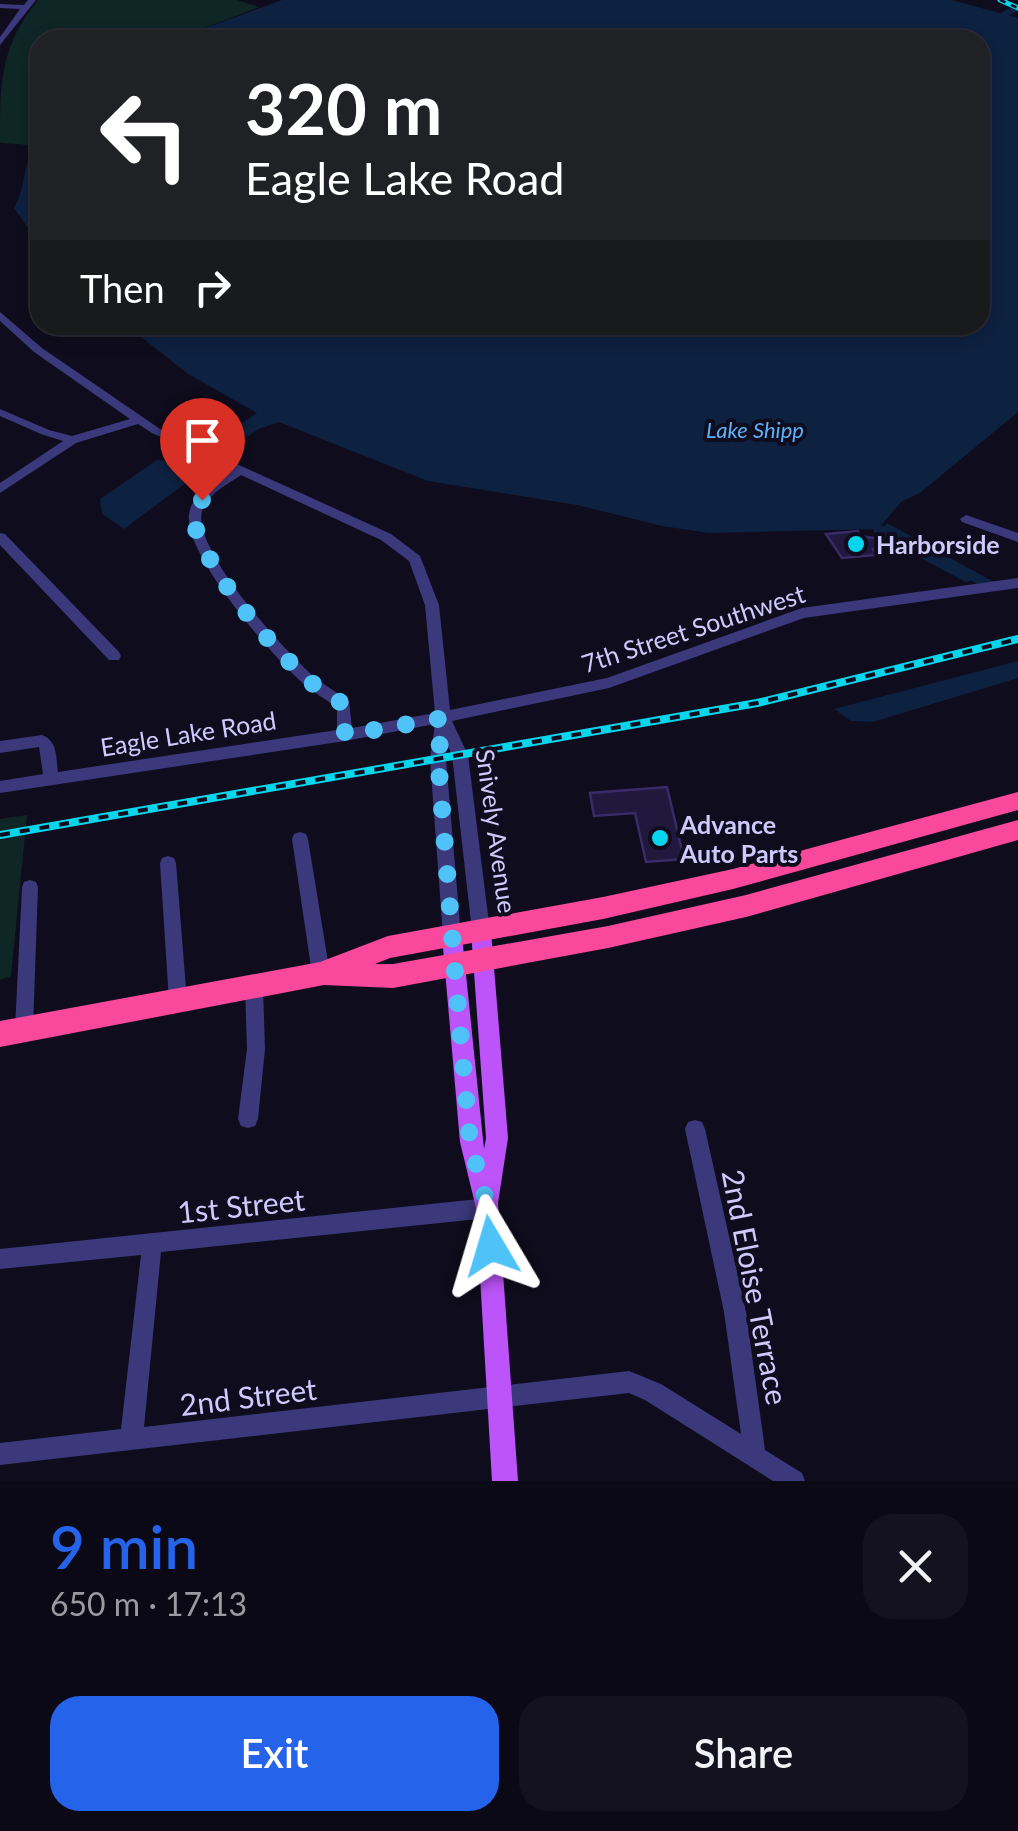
<!DOCTYPE html>
<meta charset="utf-8">
<style>
body{margin:0;font-family:Lato,sans-serif;background:#14121f;color:#f1f3f6;height:100vh;display:flex;flex-direction:column;font-size:38px;white-space:nowrap}
*{box-sizing:border-box;margin:0}
p{font-size:32px;color:#9a9aa1}
.icon{flex:none;width:55px;height:55px;fill:none;stroke:currentColor;stroke-width:2;stroke-linecap:round;stroke-linejoin:round}
.map{position:relative;height:1481px;overflow:hidden}
.drawer{display:flex;flex-direction:column;background:#0b0916;flex:1}
.drawer>*{flex:none}
.banner{position:absolute;left:30px;top:30px;width:960px;height:305px;border-radius:30px;box-shadow:0 5px 15px #0003,0 0 0 2px #2b2a35;background:#202124;color:#fff;overflow:hidden}
.pin{position:absolute;display:grid;place-items:center;width:85px;height:85px;color:#fff;margin:-102px -42px;border-radius:50% 50% 50% 0;rotate:-45deg;box-shadow:0 0 10px #0007}
.pin .icon{rotate:45deg}
.me{position:absolute;width:110px;margin:-55px;rotate:353deg;stroke-linejoin:round;filter:drop-shadow(0 0 8px #0008)}
.turn{display:flex;align-items:center;gap:35px;height:210px;padding:0 50px;font-size:45px}
.turn .icon{width:130px;height:130px;stroke-width:2.5}
.turn b{display:block;font-size:70px;line-height:85px}
.then{display:flex;align-items:center;height:95px;padding:0 50px;background:#0003;gap:20px;font-size:38px}
.round{display:grid;place-items:center;flex:none;width:105px;height:105px;border-radius:30px;background:#14121f}
.head{display:flex;align-items:center;justify-content:space-between;height:170px;padding:0 50px}
h1{font-size:60px;font-weight:600;line-height:75px;color:#2563eb}
.action{display:flex;gap:20px;margin-top:auto;padding:20px 50px}
.action a{flex:1;height:115px;border-radius:30px;background:#2563eb;color:#fff;font-size:40px;font-weight:600;line-height:115px;text-align:center}
.action a+a{background:#14121f;color:#f1f3f6}
.map>svg:first-child{display:block}
.green{fill:#0f2626}
.water{fill:#0d2140}
.lines{fill:none;stroke-linecap:round;stroke-linejoin:round}
.canal-far1{stroke:#0d2140;stroke-width:6}
.canal{stroke:#0d2140;stroke-width:10}
.building{fill:#20193d;stroke:#382b68;stroke-width:2.5}
.minor{fill:#3b387b;fill-rule:evenodd}
.major{fill:#bc54fa;fill-rule:evenodd}
.highway{fill:#fa489d;fill-rule:evenodd}
.rail-far1-casing{stroke:#07d5ec;stroke-width:5}
.rail-casing{stroke:#07d5ec;stroke-width:8}
.rail-far1{stroke:#0f0c1d;stroke-width:2.5;stroke-dasharray:6;stroke-linecap:butt}
.rail{stroke:#0f0c1d;stroke-width:4;stroke-dasharray:10;stroke-linecap:butt}
.route{stroke:#4fc3f7;stroke-width:18;stroke-dasharray:0 32.4}
.poi-dot{fill:#07d5ec;stroke:#0f0c1d;stroke-width:4}
.labels{text-anchor:middle;dominant-baseline:central;stroke-width:8;stroke-linejoin:round;paint-order:stroke}
.far-water-label{font-size:22px;font-style:italic;fill:#5bb0fa;stroke:#0f0c1d}
.poi-label{font-size:25px;font-weight:bold;fill:#cfc9fd;stroke:#0f0c1d;text-anchor:start}
.street-label{font-size:25px;fill:#cfc9fd;stroke:#0f0c1d}
.near-street-label{font-size:30px;fill:#cfc9fd;stroke:#0f0c1d}
</style>
<div class="map">
<svg width="1018" height="1481" viewBox="0 0 1018 1481">
<rect width="100%" height="100%" fill="#0f0c1d"/>
<path class="green" d="M 38,0 L 237,0 L 259,7 L 173,40 L 40,40 L 40,136 L 32,145 L 0,143 C 0,81 0,47 38,0 Z
M 27,815 L 11,976 L 0,980 L 0,819 Z"/>
<path class="water" d="M 282,0 L 952,0 L 1018,18 L 1018,412 L 920,493 L 901,502 L 878,529 L 709,533 L 662,526 L 577,505 L 428,481 L 279,422 L 258,429 L 124,529 L 102,514 L 100,499 L 157,460 L 185,461 L 257,413 L 188,374 L 126,325 L 980,325 L 980,40 L 173,40 Z
M 40,136 L 40,258 L 33,235 L 14,208 C 28,184 22,158 40,136 Z
M 887,523 L 994,582 L 977,584 L 908,545 L 874,532 L 881,531 Z
M 1018,661 L 1018,678 L 873,722 L 851,721 L 834,709 Z"/>
<g class="lines">
<path class="canal-far1" d="M 1005,14 L 1018,8"/>
<path class="canal" d="M 878,529 L 967,577"/>
</g>
<path class="building" d="M 858,531 L 860,536 L 880,539 L 884,548 L 873,549 L 876,555 L 842,558 L 826,534 Z
M 667,787 L 684,859 L 646,862 L 635,813 L 594,816 L 590,793 Z"/>
<g class="lines">
<path class="minor" d="M 28,0 L 36,0 L 0,45 L 0,37 L 20,9 L 0,8 L 0,4 L 24,5 Z
M 0,312 L 42,348 L 160,429 L 391,534 L 420,556 L 439,605 L 450,710 L 607,678 L 802,608 L 1018,578 L 1018,588 L 804,618 L 609,688 L 452,721 L 468,755 L 490,931 L 487,936 L 481,938 L 475,936 L 472,931 L 452,755 L 447,744 L 446,759 L 461,936 L 458,941 L 452,943 L 446,941 L 443,936 L 430,759 L 435,724 L 345,741 L 0,793 L 0,781 L 43,774 L 39,747 L 0,753 L 0,741 L 42,735 C 58,741 56,758 58,772 L 337,730 L 337,707 C 326,700 315,693 305,685 C 274,659 183,554 189,514 C 192,494 216,480 231,470 L 152,433 L 138,424 L 76,443 L 0,493 L 0,483 L 63,441 L 41,434 L 0,416 L 0,409 L 49,430 L 72,436 L 130,419 L 34,352 L 0,321 ZM 241,475 L 381,540 L 409,561 L 425,605 L 435,713 L 352,728 L 349,701 C 337,692 323,685 311,674 C 283,649 192,550 202,511 C 206,495 228,484 241,475 Z
M 966,515 L 1018,533 L 1018,542 L 962,522 L 960,519 Z
M 0,533 L 5,534 L 119,652 L 121,656 L 119,660 L 109,660 L 0,545 Z
M 300,832 L 306,834 L 308,839 L 330,974 L 327,980 L 321,982 L 315,980 L 312,974 L 292,839 L 294,834 Z
M 168,856 L 174,858 L 176,863 L 187,1001 L 184,1007 L 178,1009 L 172,1007 L 169,1001 L 160,863 L 162,858 Z
M 30,880 L 36,882 L 38,887 L 33,1029 L 30,1035 L 24,1037 L 18,1035 L 15,1029 L 22,887 L 24,882 Z
M 254,979 L 260,981 L 263,987 L 265,1049 L 258,1119 L 255,1126 L 248,1128 L 241,1126 L 238,1119 L 247,1049 L 245,987 L 248,981 Z
M 695,1120 L 702,1122 L 705,1129 L 746,1312 L 765,1450 L 802,1473 L 805,1481 L 773,1481 L 645,1400 L 629,1393 L 0,1465 L 0,1443 L 121,1429 L 141,1255 L 0,1269 L 0,1249 L 488,1198 L 495,1201 L 498,1208 L 495,1215 L 488,1218 L 161,1252 L 144,1427 L 629,1371 L 661,1384 L 741,1434 L 724,1312 L 685,1129 L 688,1122 Z"/>
<path class="major" d="M 481,922 L 488,925 L 491,931 L 508,1138 L 498,1203 L 518,1481 L 492,1481 L 476,1208 L 460,1142 L 442,936 L 445,930 L 452,927 L 459,930 L 462,936 L 484,1149 L 486,1138 L 471,931 L 474,925 Z"/>
<path class="highway" d="M 1018,792 L 1018,810 L 733,889 L 603,919 L 390,958 L 375,964 L 393,964 L 608,926 L 746,895 L 1018,820 L 1018,840 L 746,917 L 608,948 L 393,988 L 324,985 L 0,1047 L 0,1021 L 320,962 L 388,936 L 603,897 L 733,869 Z"/>
<defs>
<path id="rail-far1" d="M 1000,0 L 1018,8"/>
<path id="rail" d="M 0,835 L 757,703 L 1018,639"/>
</defs>
<use href="#rail-far1" class="rail-far1-casing"/>
<use href="#rail" class="rail-casing"/>
<use href="#rail-far1" class="rail-far1"/>
<use href="#rail" class="rail"/>
</g>
<g class="lines">
<path class="route" d="M 202,500 L 193,520 C 207,571 271,648 312,683 C 322,692 334,697 344,705 L 345,735 L 443,718 L 438,758 L 456,984 L 470,1142 L 488,1208 L 491,1246"/>
</g>
<g class="poi-dot">
<circle cx="856" cy="544" r="10"/>
<circle cx="660" cy="838" r="10"/>
</g>
<g class="labels">
<g class="far-water-label">
<text x="755" y="429">Lake Shipp</text>
</g>
<g class="poi-label">
<text x="876" y="544">Harborside</text>
<text x="680" y="824">Advance<tspan x="680" dy="29">Auto Parts</tspan></text>
</g>
<g class="street-label">
<text transform="translate(693 628) rotate(-18)">7th Street Southwest</text>
<text transform="translate(188 733) rotate(-9)">Eagle Lake Road</text>
<text transform="translate(497 831) rotate(82)">Snively Avenue</text>
</g>
<g class="near-street-label">
<text transform="translate(241 1205) rotate(-6)">1st Street</text>
<text transform="translate(756 1287) rotate(79)">2nd Eloise Terrace</text>
<text transform="translate(248 1396) rotate(-7)">2nd Street</text>
</g>
</g>
</svg>
<div class="pin" style="left:202px;top:500px;background:#d93025"><svg class="icon" aria-label="arrive" viewBox="0 0 24 24"><path d="M6 21V4h12l-3 4 3 4H6"/></svg></div>
<svg class="me" style="left:491px;top:1246px" viewBox="-20 -20 40 40"><path d="M0-17L14 15 0 8-14 15z" fill="#4fc3f7" stroke="#fff" stroke-width="4"/></svg>
<div class="banner">
<div class="turn"><svg class="icon" aria-label="left" viewBox="0 0 24 24"><path d="M17 20v-9H6M10 6l-5 5 5 5"/></svg><div><b>320 m</b>Eagle Lake Road</div></div>
<div class="then">Then<svg class="icon" aria-label="right" viewBox="0 0 24 24"><path d="M7 20v-9h11M14 6l5 5-5 5"/></svg></div>
</div>
</div>
<section class="drawer">
<div class="head"><div><h1>9 min</h1><p>650 m · 17:13</p></div><a class="round"><svg class="icon" aria-label="close" viewBox="0 0 24 24"><path d="M6 6l12 12M18 6L6 18"/></svg></a></div>
<div class="action"><a>Exit</a><a>Share</a></div>
</section>
